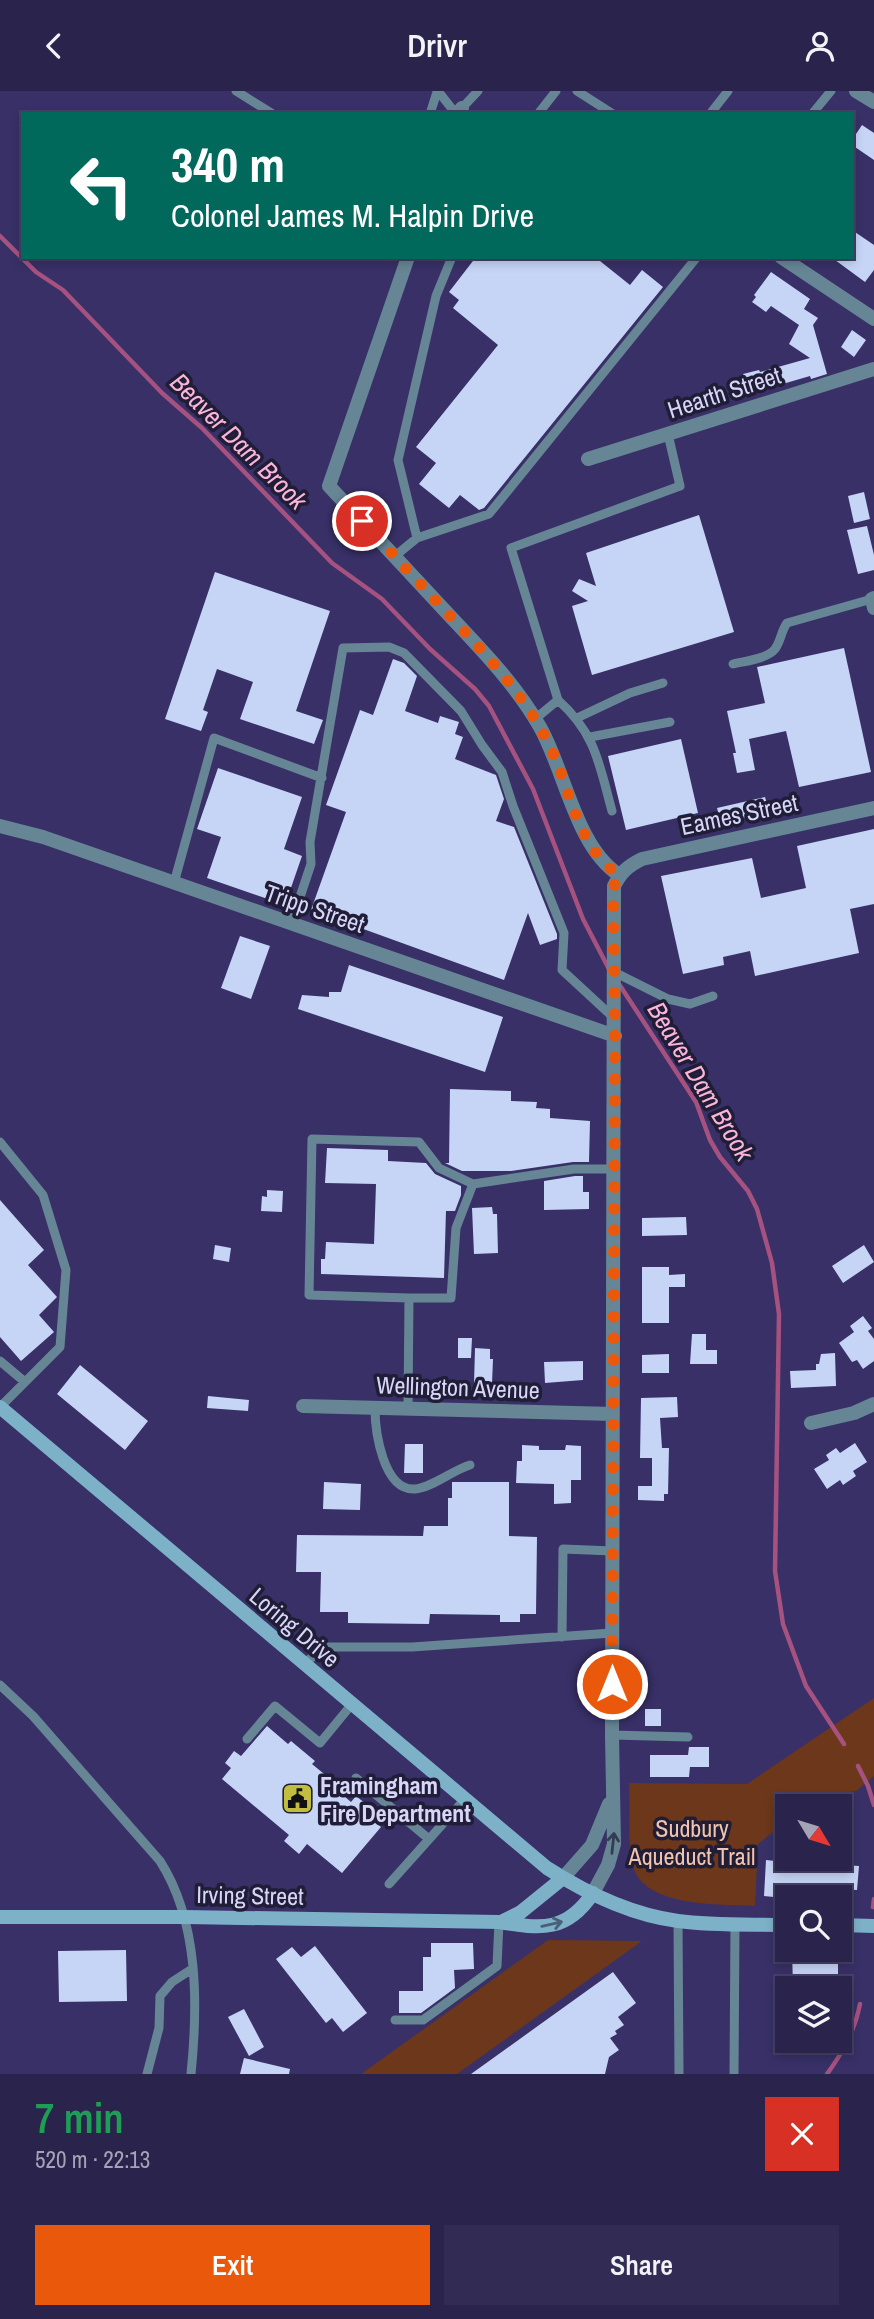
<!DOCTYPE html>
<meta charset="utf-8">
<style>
body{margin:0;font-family:"Archivo Narrow",sans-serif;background:#322c54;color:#f1f3f6;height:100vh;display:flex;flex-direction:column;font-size:26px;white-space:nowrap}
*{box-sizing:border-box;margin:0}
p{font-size:23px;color:#a5a4b6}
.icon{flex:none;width:38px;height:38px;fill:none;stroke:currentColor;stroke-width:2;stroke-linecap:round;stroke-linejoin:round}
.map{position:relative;height:1983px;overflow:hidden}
.details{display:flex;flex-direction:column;background:#2a244d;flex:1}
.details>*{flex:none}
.hud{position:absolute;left:21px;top:21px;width:833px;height:147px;border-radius:0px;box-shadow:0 4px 10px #0003,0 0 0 2px #464165;background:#00695c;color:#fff;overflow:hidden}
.needle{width:46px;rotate:128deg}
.controls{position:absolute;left:775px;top:1703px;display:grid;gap:14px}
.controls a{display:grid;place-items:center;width:77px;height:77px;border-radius:0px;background:#2a244d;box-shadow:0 4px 10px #0003,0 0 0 2px #464165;font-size:35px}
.pin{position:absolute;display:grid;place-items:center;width:60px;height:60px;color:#fff;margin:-30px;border:4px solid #fff;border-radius:50%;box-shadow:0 2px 7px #0007}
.me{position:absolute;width:77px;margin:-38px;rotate:0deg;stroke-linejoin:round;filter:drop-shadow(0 0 5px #0008)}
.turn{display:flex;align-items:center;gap:24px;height:147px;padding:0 35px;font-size:32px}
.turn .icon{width:91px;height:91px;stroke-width:2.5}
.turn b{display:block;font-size:49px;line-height:60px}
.round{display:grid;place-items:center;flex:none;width:74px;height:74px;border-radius:0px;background:#322c54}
.head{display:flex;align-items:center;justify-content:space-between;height:119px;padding:0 35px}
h1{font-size:42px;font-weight:600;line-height:52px;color:#1e9e55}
.action{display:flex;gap:14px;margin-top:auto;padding:14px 35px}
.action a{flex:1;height:80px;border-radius:0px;background:#ea580c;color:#fff;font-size:28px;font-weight:600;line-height:80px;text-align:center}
.action a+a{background:#322c54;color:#f1f3f6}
header{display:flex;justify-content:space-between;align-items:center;height:91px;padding:0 35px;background:#2a244d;font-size:32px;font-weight:600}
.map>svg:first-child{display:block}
.green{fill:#6c371a}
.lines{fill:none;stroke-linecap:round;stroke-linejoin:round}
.stream{stroke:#a65281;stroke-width:4.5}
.building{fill:#c6d4f6}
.lane{stroke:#678695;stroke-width:9}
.street{stroke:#678695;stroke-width:14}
.secondary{stroke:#7db1c8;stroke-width:14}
.oneway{stroke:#353c52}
.oneway2{stroke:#4a6078}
.route{stroke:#ea580c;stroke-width:12;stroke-dasharray:0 21.6}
.labels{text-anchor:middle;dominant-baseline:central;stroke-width:7;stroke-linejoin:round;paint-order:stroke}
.street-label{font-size:24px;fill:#d7d6f8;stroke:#201d36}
.poi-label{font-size:24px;font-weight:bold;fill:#d7d6f8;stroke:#201d36;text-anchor:start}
.park-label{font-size:24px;fill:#f2c4ad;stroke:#201d36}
.water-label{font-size:26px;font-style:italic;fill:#fcb5d9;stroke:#201d36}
</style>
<header><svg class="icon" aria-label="back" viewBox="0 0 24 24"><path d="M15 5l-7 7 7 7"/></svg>Drivr<svg class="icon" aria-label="person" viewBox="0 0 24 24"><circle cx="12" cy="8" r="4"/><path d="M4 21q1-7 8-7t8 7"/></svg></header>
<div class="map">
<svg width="874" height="1983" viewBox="0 0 874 1983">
<rect width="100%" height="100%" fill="#383067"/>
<path class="green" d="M 874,1607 L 874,1685 L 856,1700 L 820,1705 L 808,1715 L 788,1715 L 787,1730 L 758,1753 L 755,1815 C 722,1813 642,1817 633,1774 C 627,1748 630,1718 629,1692 L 747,1693 Z
M 548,1849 L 642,1850 L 457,1983 L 361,1983 Z"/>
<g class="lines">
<path class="stream" d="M 0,145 L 36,181 L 63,199 L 162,302 L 202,337 L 332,472 L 382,508 L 430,558 L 475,598 L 489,615 L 533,698 L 583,828 L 610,880
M 619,893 L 696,1011 L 710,1049 L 720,1066 L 748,1100 L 757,1118 L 772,1172 L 779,1223 L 775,1480 L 783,1533 L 806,1595 L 844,1653
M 858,1675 L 868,1695 L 874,1714
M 873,1816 L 874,1808
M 827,1983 C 843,1961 855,1940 860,1913"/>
</g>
<path class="building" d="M 862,34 L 874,42 L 874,69 L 852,54 L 852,49 Z
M 852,139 L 874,154 L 874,179 L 865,191 L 831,166 L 852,166 Z
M 476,166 L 595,166 L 630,194 L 642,179 L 663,196 L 484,417 L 479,419 L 460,404 L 449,417 L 419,393 L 436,372 L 416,356 L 498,254 L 453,217 L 459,209 L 449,201 Z
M 771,181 L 810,208 L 804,218 L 818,227 L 813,234 L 827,283 L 811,288 L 810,285 L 748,303 L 743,283 L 759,279 L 760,281 L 810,267 L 789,253 L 799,234 L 771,215 L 766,221 L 752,211 L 756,206 L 754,204 Z
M 852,239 L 866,249 L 854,266 L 841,256 Z
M 864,401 L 870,428 L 854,432 L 848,405 Z
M 699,424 L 734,541 L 592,584 L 572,515 L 588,510 L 572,500 L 579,488 L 596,495 L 586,462 Z
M 867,435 L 874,464 L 874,479 L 858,483 L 847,439 Z
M 215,481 L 330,520 L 296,620 L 323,629 L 314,653 L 240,628 L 253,591 L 217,578 L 203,619 L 208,621 L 201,640 L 165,628 Z
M 844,557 L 871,681 L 799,696 L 786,640 L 749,648 L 755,679 L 737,682 L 733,662 L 736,662 L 727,620 L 765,612 L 757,576 Z
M 393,568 L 404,572 L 417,585 L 405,620 L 438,632 L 440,625 L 459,631 L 455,643 L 463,646 L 455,668 L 496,684 L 504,708 L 496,730 L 514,736 L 557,843 L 557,848 L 540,854 L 528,822 L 504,889 L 311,819 L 346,721 L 326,714 L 360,619 L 373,624 Z
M 681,648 L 698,722 L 626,739 L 608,665 Z
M 218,677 L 302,706 L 284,758 L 302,765 L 285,814 L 207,787 L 221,746 L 197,738 Z
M 765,706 L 769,721 L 721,732 L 717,717 Z
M 874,738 L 874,813 L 850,818 L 859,862 L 755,885 L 750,860 L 723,866 L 724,874 L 683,883 L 661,785 L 752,767 L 761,807 L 806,797 L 797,755 Z
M 240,845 L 270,855 L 251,908 L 221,897 Z
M 349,874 L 503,926 L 485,981 L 298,918 L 302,904 L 329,906 L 329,901 L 341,901 Z
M 450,998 L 511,1000 L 511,1010 L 537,1011 L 536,1017 L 550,1018 L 550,1027 L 590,1030 L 589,1071 L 573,1071 L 511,1080 L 462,1080 L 445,1072 L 449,1072 Z
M 327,1057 L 388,1059 L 388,1070 L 426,1072 L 435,1083 L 461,1095 L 461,1104 L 455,1120 L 446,1120 L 444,1187 L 321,1183 L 321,1168 L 325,1168 L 326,1151 L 374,1153 L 376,1093 L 325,1092 Z
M 575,1085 L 583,1085 L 583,1101 L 589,1101 L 589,1118 L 544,1119 L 544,1090 Z
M 267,1099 L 283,1100 L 282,1121 L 261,1120 L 262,1105 L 267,1106 Z
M 0,1109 L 44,1159 L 28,1174 L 57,1206 L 39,1224 L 54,1241 L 21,1270 L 0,1246 Z
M 492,1116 L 493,1123 L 497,1123 L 498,1162 L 474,1163 L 472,1117 Z
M 686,1126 L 687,1144 L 642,1145 L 642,1127 Z
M 215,1154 L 231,1157 L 229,1171 L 213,1168 Z
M 864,1154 L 874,1171 L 843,1192 L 832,1175 Z
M 642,1176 L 669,1176 L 669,1184 L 685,1183 L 685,1196 L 669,1196 L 669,1232 L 642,1232 Z
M 863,1225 L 872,1237 L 868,1240 L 874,1248 L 874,1270 L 863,1278 L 857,1269 L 852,1271 L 839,1252 L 854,1241 L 850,1235 Z
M 692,1243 L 706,1243 L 706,1259 L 717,1259 L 717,1273 L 690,1273 Z
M 458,1247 L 472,1247 L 471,1267 L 458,1267 Z
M 475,1257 L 490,1258 L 490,1268 L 493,1268 L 492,1293 L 474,1293 Z
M 835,1262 L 836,1295 L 791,1297 L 790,1280 L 816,1279 L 816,1273 L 819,1273 L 821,1263 Z
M 669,1263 L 669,1282 L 642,1282 L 642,1264 Z
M 583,1270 L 583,1289 L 545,1292 L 544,1271 Z
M 80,1274 L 148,1330 L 125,1359 L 57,1303 Z
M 208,1305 L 249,1309 L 248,1320 L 207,1317 Z
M 677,1306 L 678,1326 L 660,1327 L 662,1357 L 669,1357 L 668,1403 L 664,1403 L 664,1410 L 638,1409 L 638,1395 L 652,1395 L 652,1367 L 640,1367 L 641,1307 Z
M 855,1352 L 867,1371 L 853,1380 L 856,1385 L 843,1394 L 840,1389 L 827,1398 L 814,1378 L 829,1369 L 826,1364 L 836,1357 L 840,1362 Z
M 405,1353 L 423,1353 L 423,1382 L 404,1382 Z
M 522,1354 L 539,1355 L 539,1359 L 565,1359 L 566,1354 L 581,1355 L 581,1389 L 571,1389 L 571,1412 L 554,1413 L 554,1393 L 516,1392 L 517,1370 L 522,1370 Z
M 324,1391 L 361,1393 L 360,1419 L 323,1418 Z
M 452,1391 L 509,1391 L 509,1445 L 537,1446 L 536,1523 L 520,1523 L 520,1531 L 500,1531 L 500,1524 L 430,1523 L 429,1533 L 348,1532 L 348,1521 L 320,1521 L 321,1481 L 296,1481 L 297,1444 L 423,1445 L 424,1435 L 448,1435 L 448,1407 L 452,1407 Z
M 645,1618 L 661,1618 L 661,1635 L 645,1635 Z
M 267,1635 L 288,1653 L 291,1650 L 315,1670 L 312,1673 L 335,1692 L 332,1695 L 351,1711 L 356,1705 L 366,1713 L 361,1719 L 381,1736 L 342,1782 L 307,1753 L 299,1763 L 284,1750 L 289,1744 L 222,1688 L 231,1677 L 225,1672 L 234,1660 L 241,1665 Z
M 689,1656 L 709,1656 L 709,1676 L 690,1676 L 689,1686 L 650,1686 L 650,1664 L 688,1664 Z
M 785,1768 L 829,1768 L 829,1773 L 859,1775 L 857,1799 L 784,1796 L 783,1807 L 764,1805 L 766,1769 L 785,1771 Z
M 431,1852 L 473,1852 L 474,1878 L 454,1879 L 455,1897 L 421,1922 L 399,1922 L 399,1900 L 423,1900 L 423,1866 L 431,1866 Z
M 315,1855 L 367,1922 L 343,1941 L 332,1927 L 326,1932 L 276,1868 L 292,1856 L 301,1866 Z
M 792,1858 L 838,1858 L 838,1897 L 793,1897 Z
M 126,1859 L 127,1910 L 59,1911 L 58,1860 Z
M 613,1881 L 636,1912 L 618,1926 L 624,1934 L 615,1940 L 617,1943 L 610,1947 L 619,1959 L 609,1966 L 605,1983 L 471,1983 Z
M 244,1918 L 264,1956 L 249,1965 L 228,1926 Z
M 244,1967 L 290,1978 L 289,1983 L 240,1983 Z"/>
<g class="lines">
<path class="lane" d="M 236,0 L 273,23
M 438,0 L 456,23
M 577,0 L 613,23
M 462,17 L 478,0
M 430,23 L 437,1
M 538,23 L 556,0
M 710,23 L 728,0
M 812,23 L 831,0
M 417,447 L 398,369 L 436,205 L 452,166
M 395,465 L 417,447 L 489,423 L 697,166
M 733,573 C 745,570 767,568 775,558 C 781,550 781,540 787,532 L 872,508
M 558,609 C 596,643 599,673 612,720
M 577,627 L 630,602 L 663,592
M 535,628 L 558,609 L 511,457 L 680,395 L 668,343
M 590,646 L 670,631
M 174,792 L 214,647 L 322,687
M 291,833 L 311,773 L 310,751 L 343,557 L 389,556 L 404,562 L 461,620 L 482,654 L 502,681 L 513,715 L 564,842 L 562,879 L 614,927
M 614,881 L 668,908 L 690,913 L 713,905
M 0,1051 L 43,1104 L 66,1179 L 60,1256 L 0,1316
M 409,1207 L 451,1207 L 456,1137 L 473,1093 L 574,1078 L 614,1078
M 0,1270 L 25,1291
M 375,1317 C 375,1340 383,1400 415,1398 C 431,1397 453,1379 470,1374
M 408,1318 L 409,1207 L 309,1204 L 312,1048 L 419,1051 L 439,1077 L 473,1093
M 562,1546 L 563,1458 L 613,1460
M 304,1573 L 324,1556 L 412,1556 L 612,1542
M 0,1594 L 33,1625 L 160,1770 C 199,1831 198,1914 191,1983
M 612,1644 L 688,1646
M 247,1648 L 275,1615 L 320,1652 L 352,1613
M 356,1687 L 429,1748
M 389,1793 L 465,1708
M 678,1830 L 679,1983
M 395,1929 L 423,1929 L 497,1875 L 499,1831
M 147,1983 L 159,1937 L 160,1905 L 172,1891 L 192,1878
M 734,1983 L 735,1833"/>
<path class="street" d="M 856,0 L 874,11
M 457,23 L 462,17
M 408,166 L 329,395 C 369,438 409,481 449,524 C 482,559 516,594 540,636 C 565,680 576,756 619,784
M 781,166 L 874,228
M 588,368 L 874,278
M 874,507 L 872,508 L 874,517
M 0,735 L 43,746 L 615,945
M 303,1315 L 613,1323
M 811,1332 L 854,1322 L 874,1313
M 563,1787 L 592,1754 L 609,1713
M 593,1802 L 608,1774 L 614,1753 L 612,1644 L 614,795 C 621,781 628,775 642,768 L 874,717"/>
<path class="secondary" d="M 0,1316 L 547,1777 C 586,1802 633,1824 678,1830 C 714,1835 751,1833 788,1834
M 0,1826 L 185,1826 L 499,1831 C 542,1838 567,1841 593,1802
M 501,1831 L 521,1821 L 563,1787
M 840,1834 L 874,1835"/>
</g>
<defs><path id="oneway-shaft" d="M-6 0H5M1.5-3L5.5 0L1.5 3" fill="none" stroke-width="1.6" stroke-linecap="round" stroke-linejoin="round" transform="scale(1.75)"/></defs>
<use class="oneway" href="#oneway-shaft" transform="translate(613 1752) rotate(-84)"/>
<use class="oneway2" href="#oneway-shaft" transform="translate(552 1833) rotate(-13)"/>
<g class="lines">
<path class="route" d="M 362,430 C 391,461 420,493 449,524 C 491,569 532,612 556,669 C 572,709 581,759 619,784 L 614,795 L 613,807 L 615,945 L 612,1593"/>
</g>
<defs>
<symbol id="civic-square" viewBox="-11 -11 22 22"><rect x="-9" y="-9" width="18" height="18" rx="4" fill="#c2bd3f" stroke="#201d36"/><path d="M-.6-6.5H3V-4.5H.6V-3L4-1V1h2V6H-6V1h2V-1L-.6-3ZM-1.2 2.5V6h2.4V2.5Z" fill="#111"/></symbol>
</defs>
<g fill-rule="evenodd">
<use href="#civic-square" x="280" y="1690" width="35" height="35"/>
</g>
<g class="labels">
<g class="street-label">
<text transform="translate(724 301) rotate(-18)">Hearth Street</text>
<text transform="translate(739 723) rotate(-12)">Eames Street</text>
<text transform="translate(315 817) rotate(19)">Tripp Street</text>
<text transform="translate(458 1296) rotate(2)">Wellington Avenue</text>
<text transform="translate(295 1536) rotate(40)">Loring Drive</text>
<text transform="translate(250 1804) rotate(1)">Irving Street</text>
</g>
<g class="poi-label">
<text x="320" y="1694">Framingham<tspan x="320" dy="28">Fire Department</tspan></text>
</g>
<g class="park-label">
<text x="692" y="1737">Sudbury<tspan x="692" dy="28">Aqueduct Trail</tspan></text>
</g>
<g class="water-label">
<text transform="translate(239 350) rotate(45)">Beaver Dam Brook</text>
<text transform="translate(701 990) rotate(59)">Beaver Dam Brook</text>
</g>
</g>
</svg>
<div class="controls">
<a><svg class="needle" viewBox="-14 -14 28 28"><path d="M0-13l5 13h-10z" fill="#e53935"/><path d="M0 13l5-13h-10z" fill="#a5a4b6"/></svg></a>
<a><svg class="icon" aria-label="search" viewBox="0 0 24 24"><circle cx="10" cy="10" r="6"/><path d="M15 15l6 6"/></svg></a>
<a><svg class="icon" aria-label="layers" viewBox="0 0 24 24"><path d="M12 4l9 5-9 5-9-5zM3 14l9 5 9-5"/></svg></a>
</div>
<div class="pin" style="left:362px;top:430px;background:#d93025"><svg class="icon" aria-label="arrive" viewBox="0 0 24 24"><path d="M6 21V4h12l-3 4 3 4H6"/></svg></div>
<svg class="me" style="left:612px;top:1593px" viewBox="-20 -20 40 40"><circle r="17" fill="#ea580c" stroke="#fff" stroke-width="3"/><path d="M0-11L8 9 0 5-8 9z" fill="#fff"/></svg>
<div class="hud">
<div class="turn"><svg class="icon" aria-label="left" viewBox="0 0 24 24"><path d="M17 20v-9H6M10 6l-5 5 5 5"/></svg><div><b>340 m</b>Colonel James M. Halpin Drive</div></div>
</div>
</div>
<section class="details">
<div class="head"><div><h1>7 min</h1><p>520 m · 22:13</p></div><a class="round" style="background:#d93025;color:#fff"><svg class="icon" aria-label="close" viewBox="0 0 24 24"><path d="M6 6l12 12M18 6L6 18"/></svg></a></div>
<div class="action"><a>Exit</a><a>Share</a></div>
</section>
